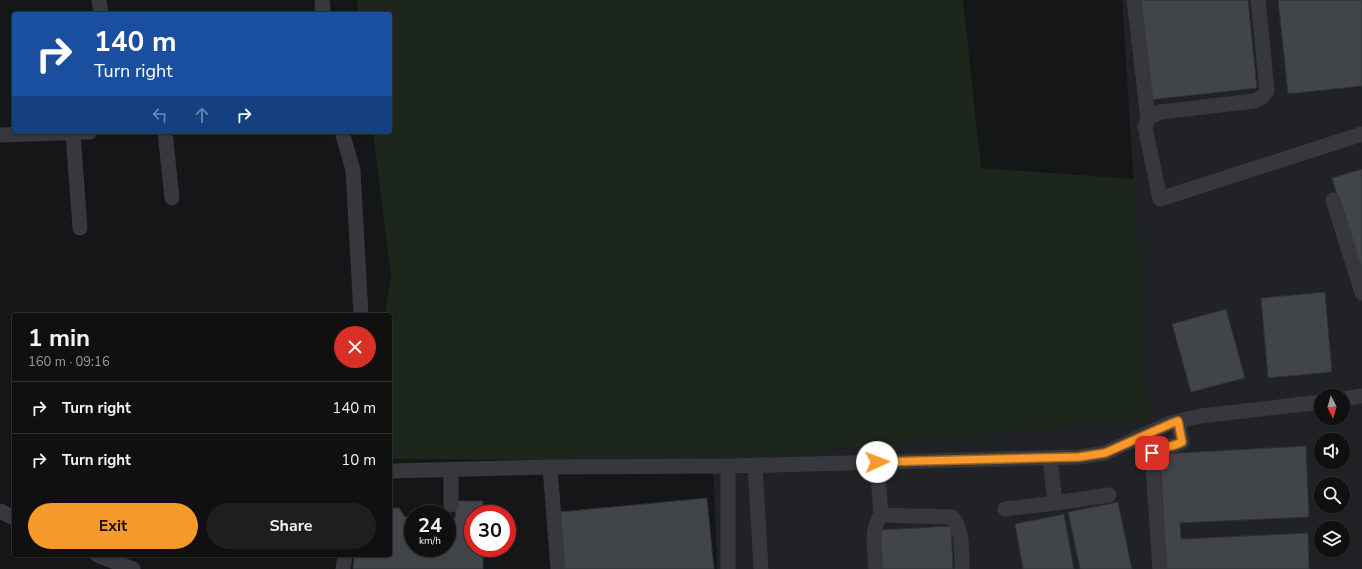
<!DOCTYPE html>
<meta charset="utf-8">
<style>
body{margin:0;font-family:"Nunito Sans",sans-serif;background:#1e1e1f;color:#f1f3f6;height:100vh;display:flex;flex-direction:column;font-size:15px;white-space:nowrap}
*{box-sizing:border-box;margin:0}
p{font-size:13px;color:#9c9d9f}
.icon{flex:none;width:22px;height:22px;fill:none;stroke:currentColor;stroke-width:2;stroke-linecap:round;stroke-linejoin:round}
.map{position:relative;flex:1;overflow:hidden}
.side{position:absolute;left:12px;top:313px;width:380px;height:244px;display:flex;flex-direction:column;background:#101011;border-radius:4px;box-shadow:0 1px 3px #0004,0 0 0 1px #303031}
.side>*{flex:none}
.top-card{position:absolute;left:12px;top:12px;width:380px;height:122px;border-radius:4px;box-shadow:0 1px 3px #0004,0 0 0 1px #303031;background:#1a4fa0;color:#fff;overflow:hidden}
.needle{width:26px;rotate:174deg}
.tools{position:absolute;left:1314px;top:389px;display:grid;gap:8px}
.tools a{display:grid;place-items:center;width:36px;height:36px;border-radius:50%;background:#101011;box-shadow:0 1px 3px #0004,0 0 0 1px #303031;font-size:20px}
.speed{position:absolute;left:404px;top:505px;display:flex;gap:8px;font-size:20px;font-weight:700;text-align:center}
.speed>*{display:grid;place-content:center;width:52px;height:52px;border-radius:50%;background:#101011;box-shadow:0 1px 3px #0004,0 0 0 1px #303031;line-height:1}
.speed small{font-size:10px;font-weight:400}
.speed .limit{border:6px solid #d22;background:#fff;color:#111}
.pin{position:absolute;display:grid;place-items:center;width:34px;height:34px;color:#fff;margin:-17px;border-radius:8px;box-shadow:0 2px 6px #0006}
.me{position:absolute;width:44px;margin:-22px;rotate:88deg;stroke-linejoin:round;filter:drop-shadow(0 0 3px #0008)}
.turn{display:flex;align-items:center;gap:14px;height:84px;padding:0 16px;font-size:18px}
.turn .icon{width:52px;height:52px;stroke-width:2.5}
.turn b{display:block;font-size:28px;line-height:34px}
.lanes{display:flex;align-items:center;height:38px;padding:0 16px;background:#0003;justify-content:center;gap:20px;direction:ltr}
.lanes .off{opacity:.35}
.round{display:grid;place-items:center;flex:none;width:42px;height:42px;border-radius:21px;background:#1e1e1f}
.head{display:flex;align-items:center;justify-content:space-between;height:68px;padding:0 16px}
h1{font-size:24px;font-weight:700;line-height:30px}
.cta{display:flex;gap:8px;margin-top:auto;padding:8px 16px}
.cta a{flex:1;height:46px;border-radius:24px;background:#f8992c;color:#111;font-size:16px;font-weight:700;line-height:46px;text-align:center}
.cta a+a{background:#1e1e1f;color:#f1f3f6}
ul{padding:0;list-style:none}
li{display:flex;align-items:center;gap:12px;height:52px;padding:0 16px;border-top:1px solid #303031}
li div{flex:1}
li b{display:block;font-size:15px}
li em{font-style:normal}
.map>svg:first-child{display:block}
.built{fill:#212225;fill-rule:evenodd}
.green{fill:#1d261d}
.building{fill:#414448;stroke:#2f3034}
.lines{fill:none;stroke-linecap:round;stroke-linejoin:round}
.minor{stroke:#36383d;stroke-width:15}
.route-casing{stroke:#a1631d;stroke-width:10}
.route{stroke:#f8992c;stroke-width:7}
</style>
<div class="map">
<svg width="1362" height="569" viewBox="0 0 1362 569">
<rect width="100%" height="100%" fill="#151617"/>
<path class="built" d="M 1122,0 L 1362,0 L 1362,569 L 717,569 L 713,461 L 1149,419 ZM 1321,396 L 1343,396 L 1343,418 L 1321,418 ZM 1321,440 L 1343,440 L 1343,462 L 1321,462 ZM 1321,484 L 1343,484 L 1343,506 L 1321,506 ZM 1321,528 L 1343,528 L 1343,550 L 1321,550 Z"/>
<path class="green" d="M 357,0 L 963,0 L 981,168 L 1134,179 L 1149,419 L 713,461 L 390,459 L 390,315 L 385,315 L 391,275 L 373,132 L 390,132 L 390,14 L 359,14 Z"/>
<path class="building" d="M 1139,0 L 1248,0 L 1257,88 L 1149,100 Z
M 1278,0 L 1362,0 L 1362,86 L 1288,94 Z
M 1362,169 L 1362,280 L 1332,178 Z
M 1325,292 L 1332,372 L 1268,378 L 1261,298 Z
M 1226,309 L 1245,378 L 1191,392 L 1172,324 Z
M 1306,446 L 1309,517 L 1180,523 L 1181,539 L 1308,533 L 1309,569 L 1166,569 L 1160,454 Z
M 707,498 L 714,569 L 564,569 L 559,512 Z
M 456,501 L 483,501 L 483,514 L 473,514 L 473,548 L 483,548 L 483,569 L 353,569 L 354,555 L 390,555 L 390,508 L 399,508 L 405,517 L 413,517 L 413,548 L 447,548 L 447,518 L 455,518 Z
M 1118,502 L 1132,569 L 1080,569 L 1068,512 Z
M 1064,514 L 1074,569 L 1023,569 L 1015,524 Z
M 951,526 L 953,569 L 882,569 L 880,530 Z"/>
<g class="lines">
<path class="minor" d="M 99,0 L 101,14
M 322,0 L 323,14
M 1134,0 L 1148,118 L 1145,127 L 1160,199 L 1362,134
M 1148,118 L 1161,112 L 1254,101 L 1262,97 L 1267,91 L 1258,0
M 165,132 L 172,198
M 342,132 L 353,170 L 361,315
M 73,133 L 80,228
M 0,135 L 90,132
M 1333,200 L 1362,293
M 1343,399 L 1362,396
M 755,465 L 761,569
M 728,466 L 728,569
M 550,467 L 558,569
M 390,471 L 550,467 L 728,466 L 1079,457 L 1105,453 L 1170,423 L 1201,416 L 1321,402
M 1055,503 L 1109,495
M 451,505 L 451,469
M 1005,509 L 1055,503 L 1050,458
M 0,511 L 14,518
M 881,515 L 952,517 C 964,531 961,552 962,569
M 97,555 L 133,569
M 343,569 L 345,555
M 876,569 C 875,551 870,530 881,515 L 877,462
M 1160,569 L 1152,453 C 1161,447 1172,447 1182,442 L 1178,421"/>
</g>
<g class="lines">
<defs>
<path id="route" d="M 877,462 L 1079,457 L 1105,453 L 1170,424 L 1178,421 L 1182,442 C 1172,447 1161,447 1152,453"/>
</defs>
<use href="#route" class="route-casing"/>
<use href="#route" class="route"/>
</g>
</svg>
<div class="tools">
<a><svg class="needle" viewBox="-14 -14 28 28"><path d="M0-13l5 13h-10z" fill="#e53935"/><path d="M0 13l5-13h-10z" fill="#9c9d9f"/></svg></a>
<a><svg class="icon" aria-label="sound" viewBox="0 0 24 24"><path d="M4 9h4l5-4v14l-5-4H4zM17 9q2 3 0 6"/></svg></a>
<a><svg class="icon" aria-label="search" viewBox="0 0 24 24"><circle cx="10" cy="10" r="6"/><path d="M15 15l6 6"/></svg></a>
<a><svg class="icon" aria-label="layers" viewBox="0 0 24 24"><path d="M12 4l9 5-9 5-9-5zM3 14l9 5 9-5"/></svg></a>
</div>
<div class="speed"><div>24<small>km/h</small></div><div class="limit">30</div></div>
<div class="pin" style="left:1152px;top:453px;background:#d93025"><svg class="icon" aria-label="arrive" viewBox="0 0 24 24"><path d="M6 21V4h12l-3 4 3 4H6"/></svg></div>
<svg class="me" style="left:877px;top:462px" viewBox="-20 -20 40 40"><circle r="19" fill="#fff"/><path d="M0-13L10 11 0 6-10 11z" fill="#f8992c"/></svg>
<div class="top-card">
<div class="turn"><svg class="icon" aria-label="right" viewBox="0 0 24 24"><path d="M7 20v-9h11M14 6l5 5-5 5"/></svg><div><b>140 m</b>Turn right</div></div>
<div class="lanes"><svg class="icon off" aria-label="left" viewBox="0 0 24 24"><path d="M17 20v-9H6M10 6l-5 5 5 5"/></svg><svg class="icon off" aria-label="ahead" viewBox="0 0 24 24"><path d="M12 20V5M6 11l6-6 6 6"/></svg><svg class="icon" aria-label="right" viewBox="0 0 24 24"><path d="M7 20v-9h11M14 6l5 5-5 5"/></svg></div>
</div>
<section class="side">
<div class="head"><div><h1>1 min</h1><p>160 m · 09:16</p></div><a class="round" style="background:#d93025;color:#fff"><svg class="icon" aria-label="close" viewBox="0 0 24 24"><path d="M6 6l12 12M18 6L6 18"/></svg></a></div>
<ul>
<li><svg class="icon" aria-label="right" viewBox="0 0 24 24"><path d="M7 20v-9h11M14 6l5 5-5 5"/></svg><div><b>Turn right</b></div><em>140 m</em></li>
<li><svg class="icon" aria-label="right" viewBox="0 0 24 24"><path d="M7 20v-9h11M14 6l5 5-5 5"/></svg><div><b>Turn right</b></div><em>10 m</em></li>
</ul>
<div class="cta"><a>Exit</a><a>Share</a></div>
</section>
</div>
